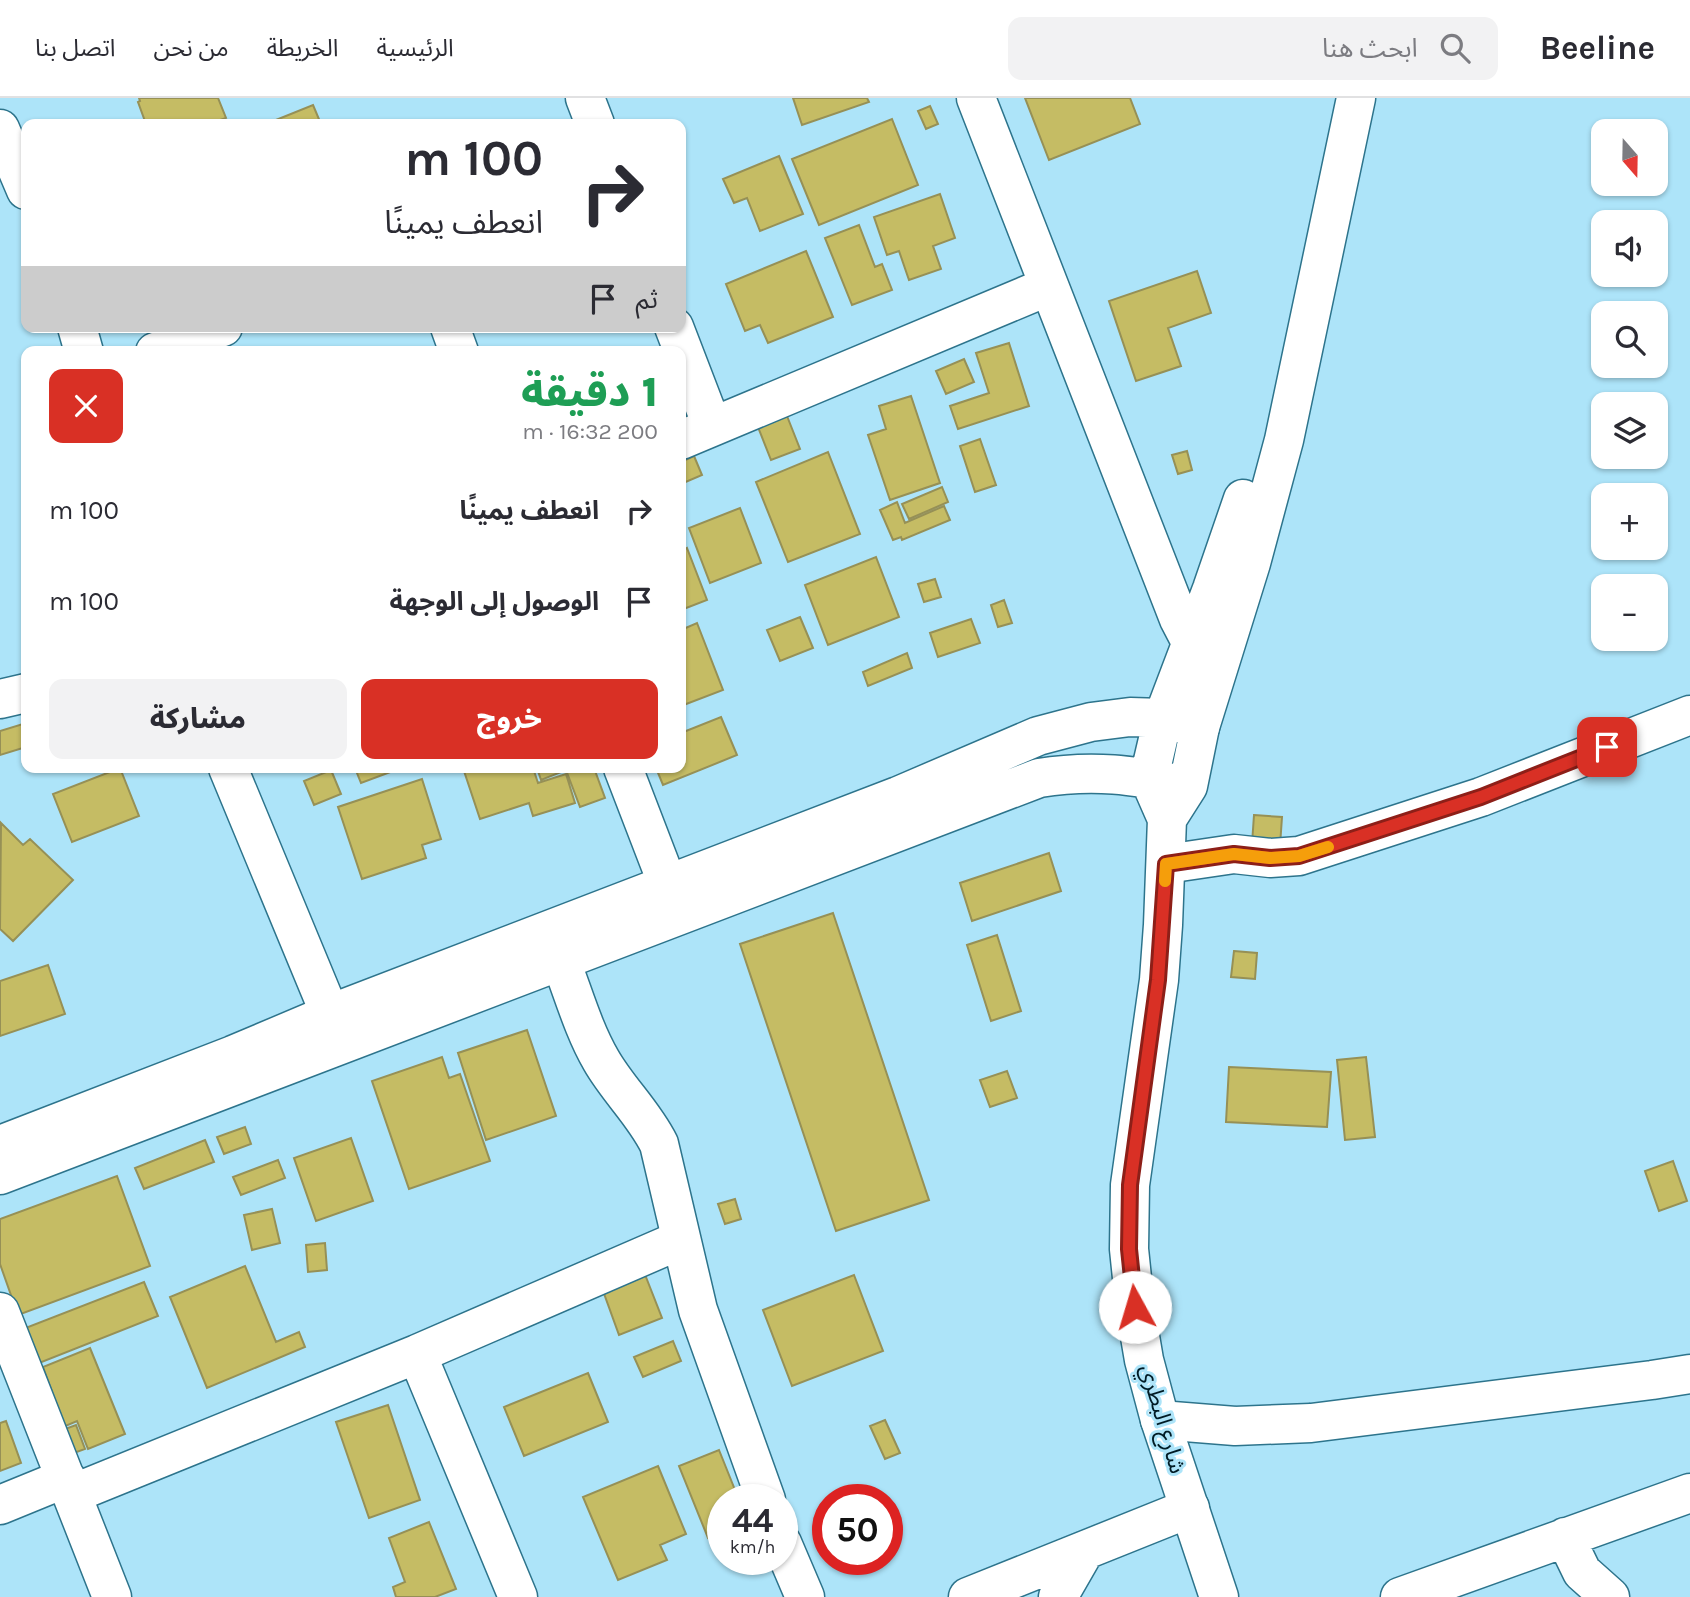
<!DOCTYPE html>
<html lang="ar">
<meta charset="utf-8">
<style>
body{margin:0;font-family:Karla,"Noto Sans Arabic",sans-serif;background:#f2f2f3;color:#2b2b33;direction:rtl;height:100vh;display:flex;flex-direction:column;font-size:26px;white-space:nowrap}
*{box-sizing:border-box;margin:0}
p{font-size:23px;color:#7c7c81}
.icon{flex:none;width:38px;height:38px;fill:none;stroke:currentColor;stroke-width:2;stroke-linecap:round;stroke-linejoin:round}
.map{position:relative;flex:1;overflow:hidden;direction:ltr}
.side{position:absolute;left:21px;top:248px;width:665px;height:427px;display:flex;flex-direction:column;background:#fff;border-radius:14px;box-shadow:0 2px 5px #0004;direction:rtl}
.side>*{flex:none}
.banner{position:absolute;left:21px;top:21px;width:665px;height:214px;border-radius:14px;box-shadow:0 2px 5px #0004;direction:rtl;background:#fff;color:#2b2b33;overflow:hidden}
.needle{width:46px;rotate:160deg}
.tools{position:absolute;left:1591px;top:21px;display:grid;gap:14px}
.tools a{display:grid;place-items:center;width:77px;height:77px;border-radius:14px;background:#fff;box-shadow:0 2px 5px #0004;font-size:35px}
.speed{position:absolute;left:707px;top:1386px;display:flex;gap:14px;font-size:35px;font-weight:700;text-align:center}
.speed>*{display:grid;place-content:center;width:91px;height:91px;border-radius:50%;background:#fff;box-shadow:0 2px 5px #0004;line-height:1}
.speed small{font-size:18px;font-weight:400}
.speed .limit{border:10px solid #d22;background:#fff;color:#111}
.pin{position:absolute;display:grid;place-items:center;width:60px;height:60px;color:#fff;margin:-30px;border-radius:14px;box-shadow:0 4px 10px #0006}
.me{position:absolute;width:77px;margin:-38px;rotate:354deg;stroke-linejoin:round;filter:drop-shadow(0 0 5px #0008)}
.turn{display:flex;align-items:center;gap:24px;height:147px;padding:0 28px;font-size:32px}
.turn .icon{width:91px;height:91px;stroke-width:2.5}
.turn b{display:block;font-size:49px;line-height:60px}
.then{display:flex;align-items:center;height:66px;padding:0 28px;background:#0003;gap:14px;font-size:26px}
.round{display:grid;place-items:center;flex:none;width:74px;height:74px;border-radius:14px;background:#f2f2f3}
.summary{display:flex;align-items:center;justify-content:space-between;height:119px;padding:0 28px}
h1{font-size:42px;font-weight:800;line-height:52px;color:#1e9e55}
.button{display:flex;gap:14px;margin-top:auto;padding:14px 28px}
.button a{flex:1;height:80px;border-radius:14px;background:#d93025;color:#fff;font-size:28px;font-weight:800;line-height:80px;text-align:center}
.button a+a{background:#f2f2f3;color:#2b2b33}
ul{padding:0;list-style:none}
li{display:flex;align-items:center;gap:21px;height:91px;padding:0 28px}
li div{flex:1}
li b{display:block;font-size:26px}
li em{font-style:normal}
header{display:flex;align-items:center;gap:42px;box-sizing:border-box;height:98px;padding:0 35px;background:#fff;border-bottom:2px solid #e1e1e2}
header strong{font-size:33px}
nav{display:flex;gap:38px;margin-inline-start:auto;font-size:24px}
.search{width:490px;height:63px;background:#f2f2f3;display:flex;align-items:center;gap:18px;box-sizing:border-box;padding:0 24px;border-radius:14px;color:#7c7c81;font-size:26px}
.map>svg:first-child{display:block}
.building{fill:#c5bc64;stroke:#969056;stroke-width:2}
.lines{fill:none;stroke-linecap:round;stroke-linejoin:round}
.minor-casing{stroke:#2d748c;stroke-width:41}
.major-casing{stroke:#2d748c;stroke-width:41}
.minor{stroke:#fff;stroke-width:38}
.major{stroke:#fff;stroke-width:38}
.route-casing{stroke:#8d1f18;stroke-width:18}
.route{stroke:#d93025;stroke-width:12}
.slow{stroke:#f59e0b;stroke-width:12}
.labels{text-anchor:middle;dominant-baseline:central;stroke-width:6;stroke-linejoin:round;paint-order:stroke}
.street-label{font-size:23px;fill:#001b25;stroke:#ade4f9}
</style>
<header>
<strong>Beeline</strong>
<div class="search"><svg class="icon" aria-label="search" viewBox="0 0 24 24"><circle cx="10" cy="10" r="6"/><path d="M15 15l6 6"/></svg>ابحث هنا</div>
<nav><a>الرئيسية</a><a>الخريطة</a><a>من نحن</a><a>اتصل بنا</a></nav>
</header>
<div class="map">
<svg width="1690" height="1499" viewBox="0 0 1690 1499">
<rect width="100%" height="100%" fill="#ade4f9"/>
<path class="building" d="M 139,0 L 218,0 L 226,20 L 209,26 L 146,26 L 138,4 L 140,3 Z
M 793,0 L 867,0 L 869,4 L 802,27 Z
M 1025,0 L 1130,0 L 1140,26 L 1049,62 Z
M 313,7 L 321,26 L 266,26 Z
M 930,8 L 938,26 L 926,31 L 918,13 Z
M 892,21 L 918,87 L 819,127 L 792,61 Z
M 779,58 L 803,116 L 760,133 L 747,100 L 734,105 L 723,81 Z
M 940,96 L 955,140 L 933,148 L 941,171 L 909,182 L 899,153 L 887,157 L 874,119 Z
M 859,127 L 875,169 L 882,166 L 892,192 L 852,207 L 825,140 Z
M 806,153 L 833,219 L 768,245 L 760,227 L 745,233 L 726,186 Z
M 1197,173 L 1211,215 L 1168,230 L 1181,268 L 1136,283 L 1109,203 Z
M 1009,245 L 1029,308 L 958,331 L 950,308 L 989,295 L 976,255 Z
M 964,261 L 974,284 L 946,296 L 936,273 Z
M 911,298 L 940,385 L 890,402 L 868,337 L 886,331 L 879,308 Z
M 787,318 L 800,351 L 771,362 L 758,329 Z
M 980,341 L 996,387 L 975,394 L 960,348 Z
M 1187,353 L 1192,372 L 1178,376 L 1172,357 Z
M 828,354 L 860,436 L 788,464 L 756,384 Z
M 694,358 L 702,377 L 681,386 L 681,364 Z
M 942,389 L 948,404 L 909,421 L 902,406 Z
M 897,404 L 905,425 L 944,408 L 950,422 L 902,442 L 901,439 L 893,442 L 880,412 Z
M 740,410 L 761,465 L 710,485 L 689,430 Z
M 687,450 L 707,502 L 681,512 L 681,453 Z
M 876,459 L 899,519 L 828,547 L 805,487 Z
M 935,481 L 941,499 L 924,504 L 918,486 Z
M 1004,502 L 1012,525 L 998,529 L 991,507 Z
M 800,519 L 813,550 L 780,563 L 767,532 Z
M 971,521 L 980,545 L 938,559 L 930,535 Z
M 697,525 L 723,592 L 681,608 L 681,532 Z
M 907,555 L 912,570 L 868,588 L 863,574 Z
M 721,619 L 737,657 L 663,687 L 656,670 L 681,670 L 681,635 Z
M 26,625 L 26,649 L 0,657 L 0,633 Z
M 120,670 L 139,718 L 72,744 L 53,696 Z
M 355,670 L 401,670 L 361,685 Z
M 463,670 L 533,670 L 538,685 L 566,676 L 575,705 L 533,718 L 529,705 L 480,721 Z
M 537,670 L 594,670 L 605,700 L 580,709 L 566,672 L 541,682 Z
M 331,672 L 341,696 L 314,707 L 304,683 Z
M 422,681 L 441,741 L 422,747 L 426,760 L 362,781 L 338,709 Z
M 1254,717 L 1282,719 L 1280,748 L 1252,746 Z
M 1,725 L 23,747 L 30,741 L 73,782 L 13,843 L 0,831 Z
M 1049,755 L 1061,793 L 972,823 L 960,785 Z
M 833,815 L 929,1102 L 836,1133 L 740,846 Z
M 997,837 L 1021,913 L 991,923 L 967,847 Z
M 1234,853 L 1257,855 L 1255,881 L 1231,879 Z
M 48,867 L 65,916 L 0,938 L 0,883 Z
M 527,932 L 556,1018 L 486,1042 L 458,955 Z
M 442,959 L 449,980 L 460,976 L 490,1063 L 409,1091 L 372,983 Z
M 1366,959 L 1375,1039 L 1345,1042 L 1337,962 Z
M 1229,969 L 1331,974 L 1327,1029 L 1226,1024 Z
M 1007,973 L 1017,1000 L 990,1009 L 980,982 Z
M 245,1029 L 251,1046 L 224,1056 L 217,1039 Z
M 351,1040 L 373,1103 L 316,1123 L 294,1060 Z
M 205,1042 L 214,1064 L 144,1091 L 135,1070 Z
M 278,1062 L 285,1080 L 241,1097 L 233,1079 Z
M 1673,1063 L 1687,1103 L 1659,1113 L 1645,1073 Z
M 117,1078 L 150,1168 L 18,1217 L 0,1166 L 0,1121 Z
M 735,1101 L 741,1121 L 725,1126 L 718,1106 Z
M 272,1111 L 280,1145 L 252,1152 L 244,1117 Z
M 325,1145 L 327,1172 L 308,1174 L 306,1147 Z
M 245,1168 L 276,1244 L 299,1234 L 305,1249 L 207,1290 L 170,1199 Z
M 644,1174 L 662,1220 L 619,1237 L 602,1190 Z
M 854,1177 L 883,1253 L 792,1288 L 763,1212 Z
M 144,1184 L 158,1218 L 24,1271 L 10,1236 Z
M 673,1243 L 681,1263 L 643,1279 L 634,1259 Z
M 90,1250 L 125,1336 L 88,1351 L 77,1323 L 56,1332 L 42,1298 L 52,1294 L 43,1269 Z
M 588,1275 L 608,1324 L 524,1358 L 504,1309 Z
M 388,1307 L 420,1402 L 369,1420 L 336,1324 Z
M 885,1322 L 900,1355 L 885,1361 L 870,1328 Z
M 6,1323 L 21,1365 L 0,1373 L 0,1325 Z
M 76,1327 L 85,1351 L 74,1355 L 65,1331 Z
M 719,1352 L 739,1402 L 723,1402 L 723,1434 L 708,1440 L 679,1368 Z
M 658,1368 L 686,1436 L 660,1447 L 667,1462 L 618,1482 L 583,1399 Z
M 429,1424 L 456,1491 L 435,1499 L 396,1499 L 393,1489 L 405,1484 L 389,1440 Z"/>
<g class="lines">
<defs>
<path id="minor" d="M 585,0 L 595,26
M 976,0 L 1179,521 L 1192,546 L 1205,555
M 0,31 L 26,92
M 77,229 L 84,254
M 450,229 L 459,254
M 674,229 L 712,328
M 155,254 L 223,229
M 681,342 L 1049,188
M 0,601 L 26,595
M 1163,620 L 1212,491 L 1243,401
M 1200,629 L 1251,465 L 1284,342 L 1356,0
M 228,670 L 330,916
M 623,670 L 668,787
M 1166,766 L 1234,756 L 1270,760 L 1299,758 L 1481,699 L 1690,617
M 560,861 C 573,894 583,931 601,962 C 618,992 643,1014 659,1046 L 698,1212 L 766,1402
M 0,1214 L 112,1499
M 417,1256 L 518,1499
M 1160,1322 L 1235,1328 L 1311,1325 L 1652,1282 L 1690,1276
M 72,1396 L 417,1256 L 680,1142
M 0,1407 L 66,1380
M 1565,1439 L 1582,1474 L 1610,1499
M 782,1445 L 805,1499
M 968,1499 L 1190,1410
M 1058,1499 L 1085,1452
M 1400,1499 L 1690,1395"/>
<path id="major" d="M 1163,620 L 1149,680 L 1167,721 L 1163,827 L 1159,882 L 1130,1087 L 1129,1151 L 1135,1209 L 1144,1262 L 1160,1322 L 1219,1499
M 0,1047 L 233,957 L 330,916 L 898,698 L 1038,638 L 1091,624 L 1130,619 L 1163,620 L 1200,629 L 1188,688 L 1167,721
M 0,1077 L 1039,680 C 1094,671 1133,677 1188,688"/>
</defs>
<use href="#minor" class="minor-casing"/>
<use href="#major" class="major-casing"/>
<use href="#minor" class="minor"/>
<use href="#major" class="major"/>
</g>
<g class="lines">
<defs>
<path id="route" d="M 1135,1209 L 1129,1151 L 1130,1087 L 1158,882 L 1166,766 L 1234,756 L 1270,760 L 1299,758 L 1481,699 L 1607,649"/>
</defs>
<use href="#route" class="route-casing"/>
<use href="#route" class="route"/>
<path class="slow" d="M 1165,783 L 1166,766 L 1234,756 L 1270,760 L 1299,758 L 1328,749"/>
</g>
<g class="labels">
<g class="street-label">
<text transform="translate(1163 1321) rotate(74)">شارع البطري</text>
</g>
</g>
</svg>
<div class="tools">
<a><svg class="needle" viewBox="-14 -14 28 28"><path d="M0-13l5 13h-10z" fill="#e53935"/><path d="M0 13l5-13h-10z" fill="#7c7c81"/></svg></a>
<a><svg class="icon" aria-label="sound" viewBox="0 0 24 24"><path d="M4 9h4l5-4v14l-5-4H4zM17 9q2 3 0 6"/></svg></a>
<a><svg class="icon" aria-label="search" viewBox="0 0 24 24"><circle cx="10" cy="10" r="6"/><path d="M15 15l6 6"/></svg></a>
<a><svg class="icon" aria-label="layers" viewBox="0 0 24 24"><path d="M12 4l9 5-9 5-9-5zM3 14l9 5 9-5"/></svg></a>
<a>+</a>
<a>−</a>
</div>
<div class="speed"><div>44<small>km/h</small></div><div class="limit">50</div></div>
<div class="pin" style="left:1607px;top:649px;background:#d93025"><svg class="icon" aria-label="arrive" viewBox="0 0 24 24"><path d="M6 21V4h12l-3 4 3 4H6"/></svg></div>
<svg class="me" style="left:1135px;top:1209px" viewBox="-20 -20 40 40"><circle r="19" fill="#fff"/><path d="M0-13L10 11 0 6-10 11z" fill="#d93025"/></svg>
<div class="banner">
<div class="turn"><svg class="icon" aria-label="right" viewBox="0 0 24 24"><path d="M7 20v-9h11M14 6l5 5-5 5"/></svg><div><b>100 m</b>انعطف يمينًا</div></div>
<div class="then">ثم<svg class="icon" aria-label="arrive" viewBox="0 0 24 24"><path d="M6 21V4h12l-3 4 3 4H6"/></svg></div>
</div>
<section class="side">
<div class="summary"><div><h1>1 دقيقة</h1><p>200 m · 16:32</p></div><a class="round" style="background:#d93025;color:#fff"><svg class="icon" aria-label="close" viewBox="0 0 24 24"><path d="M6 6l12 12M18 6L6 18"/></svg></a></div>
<ul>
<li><svg class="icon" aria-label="right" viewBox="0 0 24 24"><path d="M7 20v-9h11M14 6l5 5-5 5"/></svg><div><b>انعطف يمينًا</b></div><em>100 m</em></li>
<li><svg class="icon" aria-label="arrive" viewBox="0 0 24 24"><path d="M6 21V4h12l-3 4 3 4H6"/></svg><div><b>الوصول إلى الوجهة</b></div><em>100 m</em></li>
</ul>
<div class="button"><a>خروج</a><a>مشاركة</a></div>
</section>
</div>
